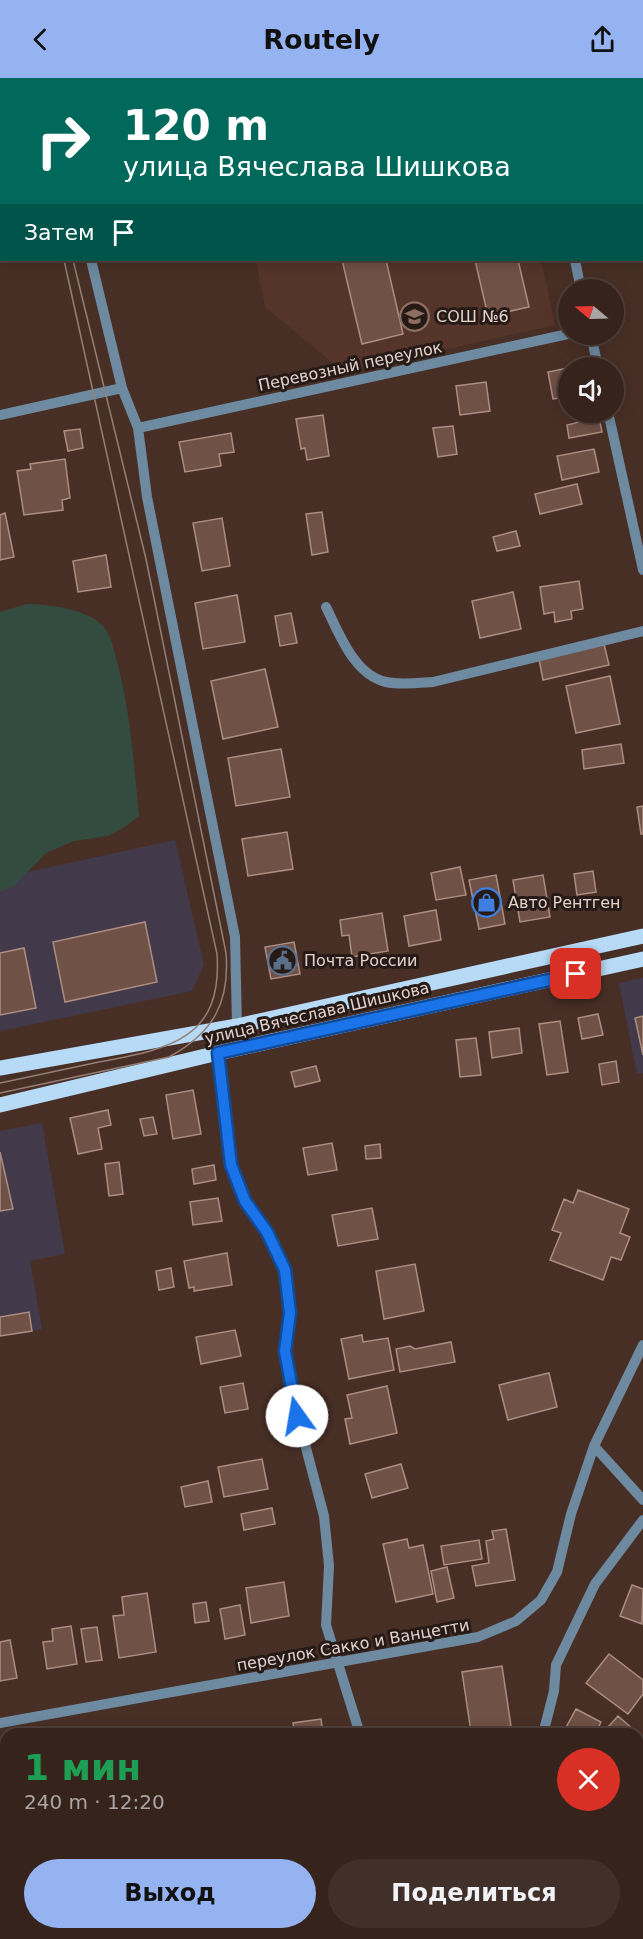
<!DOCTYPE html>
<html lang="ru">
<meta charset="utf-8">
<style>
body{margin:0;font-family:"DejaVu Sans",sans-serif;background:#412f29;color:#f1f3f6;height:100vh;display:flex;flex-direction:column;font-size:22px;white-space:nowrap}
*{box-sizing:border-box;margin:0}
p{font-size:20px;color:#aaa4a3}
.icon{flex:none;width:33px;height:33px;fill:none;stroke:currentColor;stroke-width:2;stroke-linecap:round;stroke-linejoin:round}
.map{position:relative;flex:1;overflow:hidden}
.details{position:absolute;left:0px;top:1650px;width:644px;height:212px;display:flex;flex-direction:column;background:#36231c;border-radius:18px 18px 0 0;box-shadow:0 3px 15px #0003,0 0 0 2px #50403b}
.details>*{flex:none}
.top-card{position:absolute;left:0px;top:0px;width:644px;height:183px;box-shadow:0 3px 15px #0003,0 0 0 2px #50403b;background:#00695c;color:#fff;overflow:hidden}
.needle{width:39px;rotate:289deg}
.fabs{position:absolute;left:558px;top:201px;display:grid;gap:12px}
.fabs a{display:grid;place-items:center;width:66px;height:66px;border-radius:50%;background:#36231c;box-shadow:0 3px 15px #0003,0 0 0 2px #50403b;font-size:30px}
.pin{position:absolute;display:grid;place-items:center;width:51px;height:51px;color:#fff;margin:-26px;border-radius:12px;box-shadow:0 3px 9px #0006}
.me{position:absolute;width:66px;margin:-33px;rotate:347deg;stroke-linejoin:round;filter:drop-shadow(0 0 4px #0008)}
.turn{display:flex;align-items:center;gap:21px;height:126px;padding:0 24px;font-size:27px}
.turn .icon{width:78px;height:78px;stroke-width:2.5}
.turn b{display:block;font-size:42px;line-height:51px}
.then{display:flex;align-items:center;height:57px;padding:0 24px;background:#0003;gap:12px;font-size:22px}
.round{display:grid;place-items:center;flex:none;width:63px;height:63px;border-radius:32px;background:#412f29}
.overview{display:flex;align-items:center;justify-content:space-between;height:102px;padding:0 24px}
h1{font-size:36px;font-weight:700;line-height:45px;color:#1e9e55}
.primary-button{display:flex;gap:12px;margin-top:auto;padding:12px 24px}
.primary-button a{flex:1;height:69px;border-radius:36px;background:#95b2f1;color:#111;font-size:24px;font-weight:700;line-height:69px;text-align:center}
.primary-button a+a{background:#412f29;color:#f1f3f6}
header{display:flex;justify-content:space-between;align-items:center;height:78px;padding:0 24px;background:#95b2f1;color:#111;font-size:27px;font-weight:700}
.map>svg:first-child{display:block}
.commercial{fill:#423a4a}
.built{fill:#553529}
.green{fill:#344c3f}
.building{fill:#705146;stroke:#ac8d82;stroke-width:1.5}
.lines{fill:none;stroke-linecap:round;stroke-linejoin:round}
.minor{stroke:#6d8aa1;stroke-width:10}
.major{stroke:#b7daf7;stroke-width:15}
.tram{stroke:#947f77;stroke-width:1.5}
.route-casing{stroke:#114b97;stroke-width:15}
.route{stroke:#1a73e8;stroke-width:10}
.labels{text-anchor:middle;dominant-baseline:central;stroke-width:6;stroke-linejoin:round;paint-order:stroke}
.poi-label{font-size:16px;fill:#e2d1cb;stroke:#261a16;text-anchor:start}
.street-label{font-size:16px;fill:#e2d1cb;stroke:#261a16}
</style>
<header><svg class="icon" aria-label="back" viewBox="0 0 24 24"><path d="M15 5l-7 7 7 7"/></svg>Routely<svg class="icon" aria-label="share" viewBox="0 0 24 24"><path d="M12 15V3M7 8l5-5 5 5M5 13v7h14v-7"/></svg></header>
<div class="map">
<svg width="643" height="1861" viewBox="0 0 643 1861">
<rect width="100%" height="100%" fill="#482f26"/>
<path class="commercial" d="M 175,762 L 204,887 L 192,913 L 0,953 L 0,800 Z
M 643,900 L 643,995 L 637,996 L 619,905 Z
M 42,1045 L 65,1176 L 30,1183 L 42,1251 L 0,1258 L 0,1053 Z"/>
<path class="built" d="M 256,182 L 541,182 L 555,247 L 344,294 L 265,229 Z"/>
<path class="green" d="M 27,526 C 48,526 91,532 104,549 C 112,559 115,577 118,588 C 131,638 134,687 139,738 L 123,750 L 108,758 L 74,763 L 46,775 L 15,807 L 0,814 L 0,534 Z"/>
<path class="building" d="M 342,182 L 386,182 L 403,256 L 362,266 Z
M 475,182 L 518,182 L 529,229 L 488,238 Z
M 568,290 L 568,319 L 553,321 L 548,294 Z
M 486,304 L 490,333 L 460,337 L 456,308 Z
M 582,334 L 598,334 L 602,354 L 569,360 L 567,347 L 584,343 Z
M 323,337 L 329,378 L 307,382 L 305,370 L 301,371 L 296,341 Z
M 453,348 L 457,376 L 438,379 L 433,350 Z
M 80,351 L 83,370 L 68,373 L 64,353 Z
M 231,355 L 234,374 L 219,376 L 221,388 L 185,394 L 179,364 Z
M 594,371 L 599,394 L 562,402 L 557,378 Z
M 65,381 L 70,420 L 62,422 L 63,432 L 24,437 L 17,393 L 31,391 L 30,386 Z
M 577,406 L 582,426 L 540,436 L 535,416 Z
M 322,434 L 328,474 L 312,477 L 306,436 Z
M 5,435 L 14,479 L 0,482 L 0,437 Z
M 222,440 L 230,488 L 202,493 L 193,445 Z
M 516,453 L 520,468 L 497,473 L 493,459 Z
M 106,477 L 111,509 L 78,514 L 73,483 Z
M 579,503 L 583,531 L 571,533 L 572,541 L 555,544 L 554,534 L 544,536 L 540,509 Z
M 513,514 L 521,551 L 480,560 L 472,523 Z
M 237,517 L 245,564 L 203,571 L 195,525 Z
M 291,535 L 297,565 L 280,568 L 275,538 Z
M 604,566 L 609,587 L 543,602 L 539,581 Z
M 265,591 L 278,649 L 223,661 L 211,603 Z
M 610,598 L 620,646 L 576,655 L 566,608 Z
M 621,666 L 624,685 L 584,691 L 582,672 Z
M 281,671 L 290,719 L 236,728 L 228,680 Z
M 643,728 L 643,756 L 641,756 L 637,729 Z
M 287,754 L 293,791 L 248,798 L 242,761 Z
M 460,789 L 466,817 L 436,822 L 431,795 Z
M 593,793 L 596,814 L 577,817 L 574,796 Z
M 496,797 L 505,846 L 479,851 L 469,802 Z
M 543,797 L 550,839 L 520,844 L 513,802 Z
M 436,832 L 441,862 L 409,868 L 404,838 Z
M 382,835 L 388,873 L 352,879 L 349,857 L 342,858 L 340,842 Z
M 145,844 L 157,904 L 65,924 L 53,864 Z
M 294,864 L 300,896 L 271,901 L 265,869 Z
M 24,870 L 36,930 L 0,937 L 0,875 Z
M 598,936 L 603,957 L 582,961 L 578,940 Z
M 643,938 L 643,977 L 635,940 Z
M 560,943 L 568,994 L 547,997 L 539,946 Z
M 519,950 L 522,975 L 492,980 L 489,954 Z
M 476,960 L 481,997 L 460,999 L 456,962 Z
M 616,983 L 619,1004 L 602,1007 L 599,986 Z
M 316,988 L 320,1003 L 295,1009 L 291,994 Z
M 193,1012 L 201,1056 L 173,1061 L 166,1017 Z
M 108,1032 L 111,1047 L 98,1050 L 102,1071 L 78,1076 L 70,1040 Z
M 153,1039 L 157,1056 L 144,1058 L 140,1041 Z
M 332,1065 L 337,1092 L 308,1097 L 303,1070 Z
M 380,1066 L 381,1080 L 366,1081 L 365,1068 Z
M 0,1074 L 13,1131 L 0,1133 Z
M 119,1084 L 123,1116 L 109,1118 L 105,1086 Z
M 214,1087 L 216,1102 L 194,1106 L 192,1091 Z
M 578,1112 L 629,1131 L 620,1155 L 630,1159 L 621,1182 L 611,1179 L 603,1202 L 550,1182 L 561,1155 L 552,1152 L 564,1121 L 573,1125 Z
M 218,1120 L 222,1143 L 193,1147 L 190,1124 Z
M 372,1130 L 378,1161 L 338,1168 L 332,1137 Z
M 227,1175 L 232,1207 L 194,1213 L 194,1209 L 189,1210 L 184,1183 Z
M 415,1186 L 424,1233 L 384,1241 L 376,1193 Z
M 171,1190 L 174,1209 L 159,1212 L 156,1193 Z
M 29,1234 L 32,1253 L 0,1258 L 0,1239 Z
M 235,1252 L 241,1278 L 201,1286 L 196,1259 Z
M 362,1257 L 363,1264 L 388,1260 L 394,1292 L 349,1301 L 341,1261 Z
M 451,1264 L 455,1284 L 400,1294 L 396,1271 L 410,1268 L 415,1271 Z
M 549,1295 L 557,1329 L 508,1342 L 499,1307 Z
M 243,1305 L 248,1331 L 225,1335 L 220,1309 Z
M 387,1308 L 397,1355 L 350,1366 L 345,1341 L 352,1340 L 347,1317 Z
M 262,1381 L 268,1411 L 224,1419 L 218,1389 Z
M 401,1386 L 408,1410 L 372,1420 L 365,1396 Z
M 208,1403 L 212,1424 L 185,1429 L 181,1409 Z
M 272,1430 L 275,1446 L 244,1452 L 241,1436 Z
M 506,1451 L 515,1502 L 476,1508 L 472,1488 L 489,1485 L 486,1463 L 494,1461 L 492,1453 Z
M 407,1461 L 409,1470 L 423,1467 L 433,1516 L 396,1524 L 383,1466 Z
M 479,1462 L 482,1481 L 444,1487 L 441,1468 Z
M 447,1489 L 454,1520 L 437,1524 L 431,1493 Z
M 284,1504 L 289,1538 L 251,1545 L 246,1510 Z
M 632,1507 L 643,1511 L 642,1546 L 620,1538 Z
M 147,1515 L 156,1574 L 119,1580 L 113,1538 L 124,1537 L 122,1519 Z
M 206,1524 L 209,1543 L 195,1545 L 193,1526 Z
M 240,1527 L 245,1557 L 225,1561 L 220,1531 Z
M 71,1548 L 77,1586 L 47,1591 L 43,1564 L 53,1563 L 52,1551 Z
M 97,1549 L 102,1582 L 86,1584 L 81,1551 Z
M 10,1562 L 17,1600 L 0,1603 L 0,1564 Z
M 609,1576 L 643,1602 L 643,1616 L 628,1636 L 586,1605 Z
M 502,1588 L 511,1648 L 471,1654 L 462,1594 Z
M 576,1631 L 601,1644 L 595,1656 L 570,1656 L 564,1653 Z
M 618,1638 L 643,1660 L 643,1673 L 639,1677 L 638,1656 L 615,1656 L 608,1649 Z
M 321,1641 L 323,1656 L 295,1656 L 293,1645 Z
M 4,1707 L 6,1729 L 0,1730 L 0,1708 Z
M 0,1776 L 5,1812 L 0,1813 Z
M 643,1833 L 643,1861 L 642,1861 L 637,1856 L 638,1838 Z
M 470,1856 L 477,1856 L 482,1861 L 465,1861 Z
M 516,1856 L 562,1856 L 557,1861 L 521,1861 Z"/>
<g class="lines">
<path class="minor" d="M 47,0 L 48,2
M 532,0 L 532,2
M 642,42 L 643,42
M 91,182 L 122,310 L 138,350 L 147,419 L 235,859 L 237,948
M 575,182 L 581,212
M 591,256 L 598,290
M 608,334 L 643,492
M 0,337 L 122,310
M 138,350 L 568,256
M 326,529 C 339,555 354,597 386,604 C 401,607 417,605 433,604 L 643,553
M 218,975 L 231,1087 L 245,1123 L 267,1154 L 285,1192 L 290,1235 L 285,1273 L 292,1317 L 324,1438 L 329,1488 L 326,1547 L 360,1656
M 594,1368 L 643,1422
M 0,1645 L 478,1559 L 516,1543 L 541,1522 L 557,1494 L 571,1436 L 594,1368 L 643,1267
M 543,1656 L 554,1613 L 556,1587 L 595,1506 L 643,1442
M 638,1806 L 643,1807
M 412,1856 L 414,1861"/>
<path class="major" d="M 0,990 L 237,948 L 643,858
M 0,1027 L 218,975 L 643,881"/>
<path class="tram" d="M 17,0 L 18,2
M 31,0 L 31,2
M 0,1005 C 33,998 66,991 99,984 C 168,971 223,962 217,876 L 64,182
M 0,1015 L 169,979 C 213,955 230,925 226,875 L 146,481 L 73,182"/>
</g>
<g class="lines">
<defs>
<path id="route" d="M 297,1338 L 285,1273 L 290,1235 L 285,1192 L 267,1154 L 245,1123 L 231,1087 L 218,975 L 576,896"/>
</defs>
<use href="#route" class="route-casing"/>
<use href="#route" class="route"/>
</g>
<defs>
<symbol id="school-ring" viewBox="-11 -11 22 22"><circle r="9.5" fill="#261a16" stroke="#8d6e63" stroke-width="1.5"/><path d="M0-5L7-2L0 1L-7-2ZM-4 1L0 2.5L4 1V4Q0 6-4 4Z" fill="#8d6e63"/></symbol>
<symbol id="shop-ring" viewBox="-11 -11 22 22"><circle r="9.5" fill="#261a16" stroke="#3f7fe0" stroke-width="1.5"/><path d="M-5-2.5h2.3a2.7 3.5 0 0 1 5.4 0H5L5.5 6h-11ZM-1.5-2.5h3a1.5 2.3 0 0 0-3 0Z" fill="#3f7fe0"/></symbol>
<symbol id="civic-ring" viewBox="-11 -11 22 22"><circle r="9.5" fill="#261a16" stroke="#5c6f8a" stroke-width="1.5"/><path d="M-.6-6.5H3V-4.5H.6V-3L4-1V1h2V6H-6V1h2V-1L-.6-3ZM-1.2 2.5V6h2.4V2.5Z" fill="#5c6f8a"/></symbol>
</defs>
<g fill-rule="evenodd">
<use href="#school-ring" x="398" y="222" width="33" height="33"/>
<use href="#shop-ring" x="470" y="808" width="33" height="33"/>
<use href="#civic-ring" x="266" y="866" width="33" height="33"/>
</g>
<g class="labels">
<g class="poi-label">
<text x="436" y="238">СОШ №6</text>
<text x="508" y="824">Авто Рентген</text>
<text x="304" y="882">Почта России</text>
</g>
<g class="street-label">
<text transform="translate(350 288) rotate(-12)">Перевозный переулок</text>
<text transform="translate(317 935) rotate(-13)">улица Вячеслава Шишкова</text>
<text transform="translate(353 1567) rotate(-10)">переулок Сакко и Ванцетти</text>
</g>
</g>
</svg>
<div class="fabs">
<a><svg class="needle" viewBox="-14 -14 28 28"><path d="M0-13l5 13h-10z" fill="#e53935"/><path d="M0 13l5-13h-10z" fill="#aaa4a3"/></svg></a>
<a><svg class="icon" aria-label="sound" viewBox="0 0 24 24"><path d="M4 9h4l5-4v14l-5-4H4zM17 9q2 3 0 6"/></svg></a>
</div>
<div class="pin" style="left:576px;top:896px;background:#d93025"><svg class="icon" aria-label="arrive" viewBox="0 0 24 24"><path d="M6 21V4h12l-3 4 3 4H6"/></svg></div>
<svg class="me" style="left:297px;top:1338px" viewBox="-20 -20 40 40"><circle r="19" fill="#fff"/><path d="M0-13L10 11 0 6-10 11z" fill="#1a73e8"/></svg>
<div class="top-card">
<div class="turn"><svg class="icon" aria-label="right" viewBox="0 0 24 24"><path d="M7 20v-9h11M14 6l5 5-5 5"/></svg><div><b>120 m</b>улица Вячеслава Шишкова</div></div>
<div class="then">Затем<svg class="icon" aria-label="arrive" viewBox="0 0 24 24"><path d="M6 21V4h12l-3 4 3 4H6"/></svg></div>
</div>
<section class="details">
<div class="overview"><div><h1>1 мин</h1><p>240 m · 12:20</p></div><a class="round" style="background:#d93025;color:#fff"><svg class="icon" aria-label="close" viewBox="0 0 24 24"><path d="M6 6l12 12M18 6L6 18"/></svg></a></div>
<div class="primary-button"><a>Выход</a><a>Поделиться</a></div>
</section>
</div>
